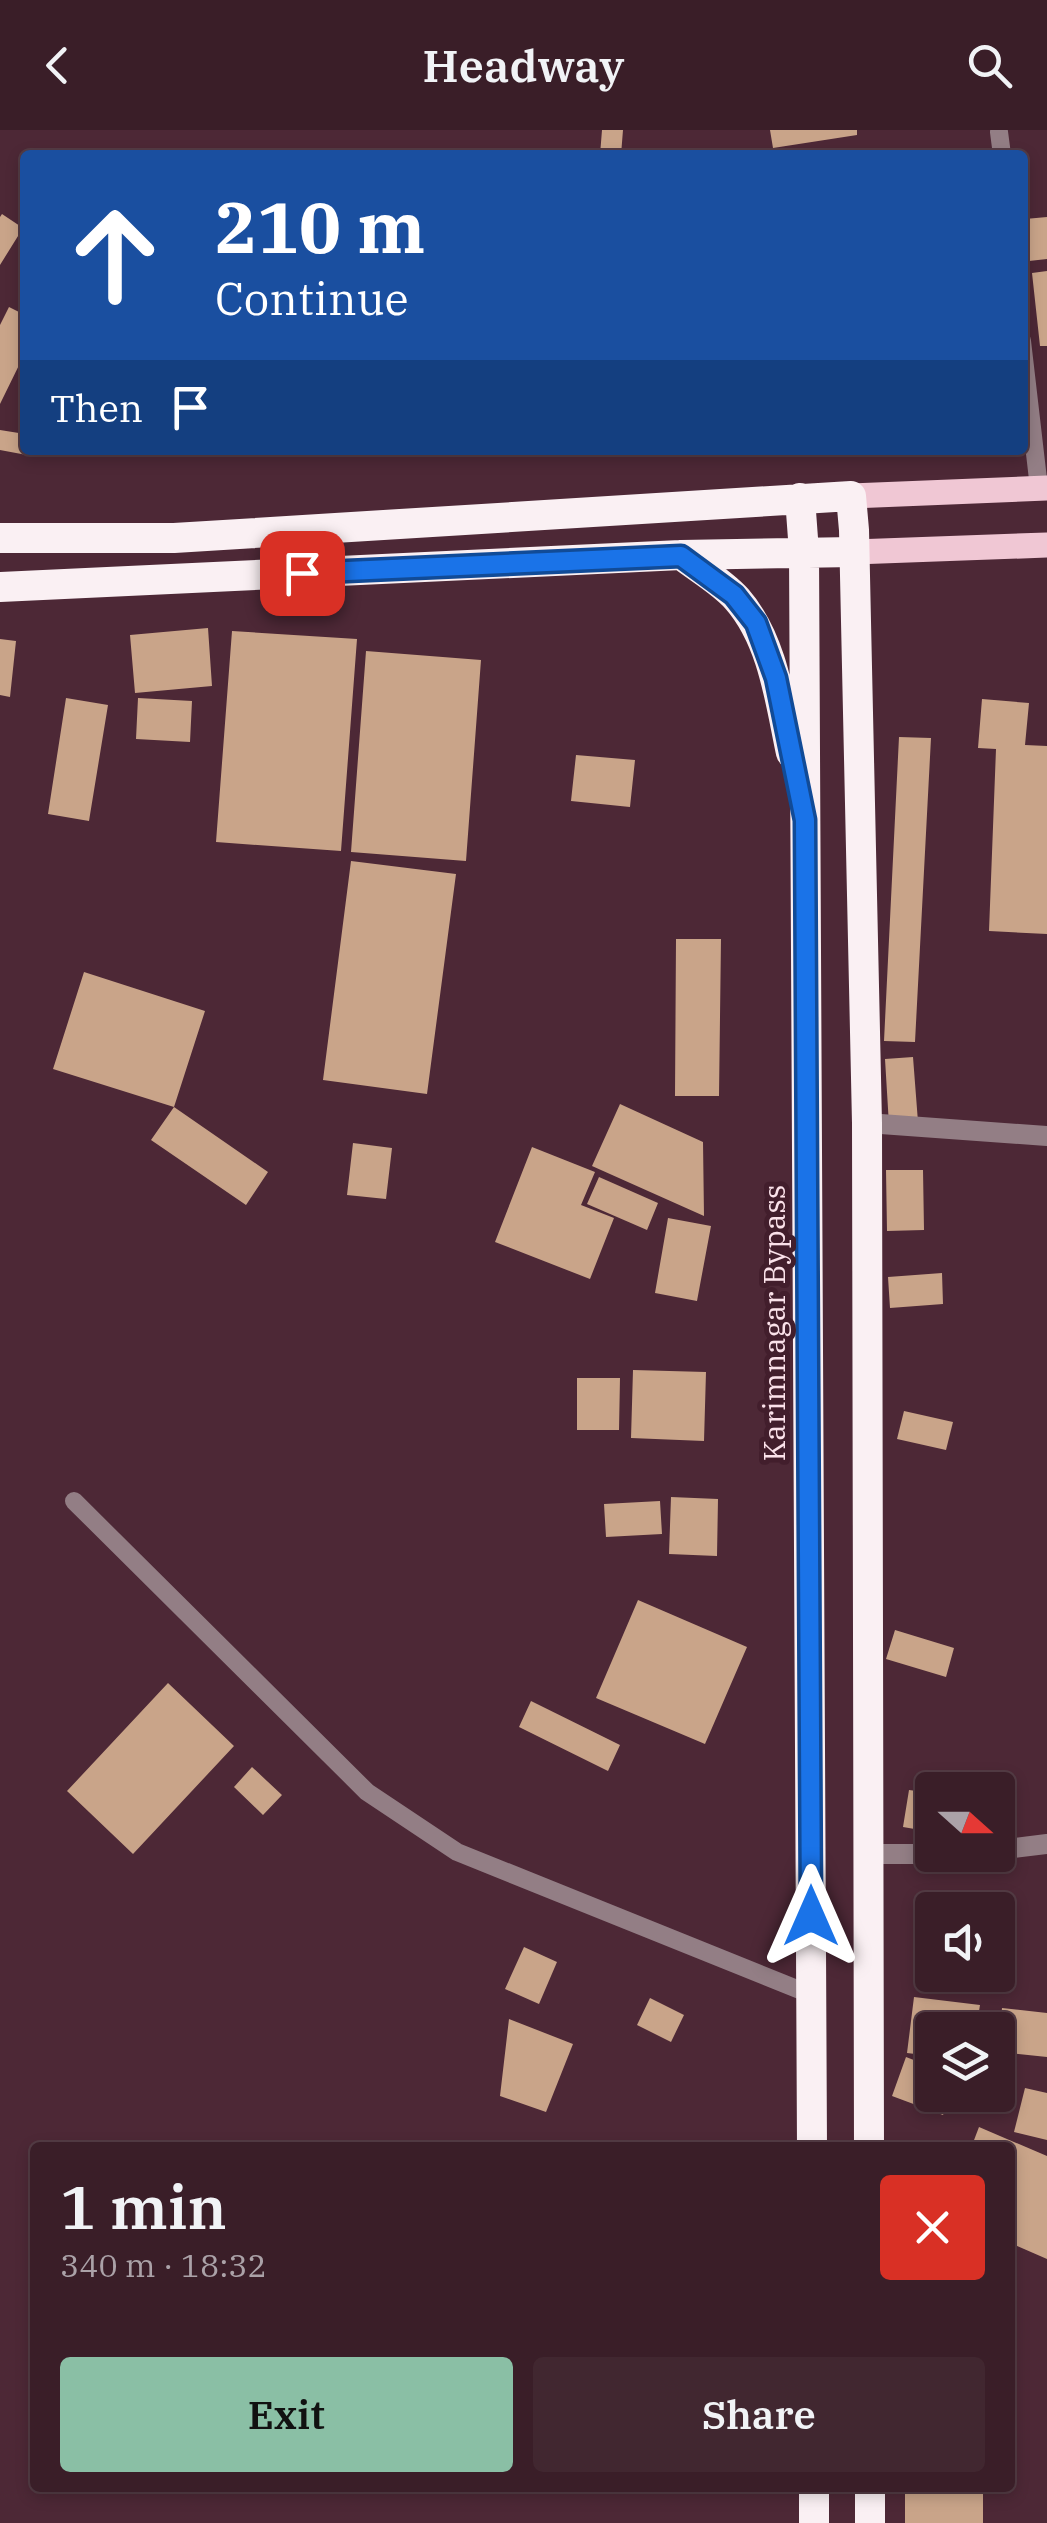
<!DOCTYPE html>
<meta charset="utf-8">
<style>
body{margin:0;font-family:"IBM Plex Serif",serif;background:#412730;color:#f1f3f6;height:100vh;display:flex;flex-direction:column;font-size:38px;white-space:nowrap}
*{box-sizing:border-box;margin:0}
p{font-size:32px;color:#aba2a8}
.icon{flex:none;width:55px;height:55px;fill:none;stroke:currentColor;stroke-width:2;stroke-linecap:round;stroke-linejoin:round}
.map{position:relative;flex:1;overflow:hidden}
.sheet{position:absolute;left:30px;top:2012px;width:985px;height:350px;display:flex;flex-direction:column;background:#3a1e28;border-radius:10px;box-shadow:0 5px 15px #0003,0 0 0 2px #543c45}
.sheet>*{flex:none}
.top-card{position:absolute;left:20px;top:20px;width:1008px;height:305px;border-radius:10px;box-shadow:0 5px 15px #0003,0 0 0 2px #543c45;background:#1a4fa0;color:#fff;overflow:hidden}
.needle{width:65px;rotate:111deg}
.fabs{position:absolute;left:915px;top:1642px;display:grid;gap:20px}
.fabs a{display:grid;place-items:center;width:100px;height:100px;border-radius:10px;background:#3a1e28;box-shadow:0 5px 15px #0003,0 0 0 2px #543c45;font-size:50px}
.pin{position:absolute;display:grid;place-items:center;width:85px;height:85px;color:#fff;margin:-42px;border-radius:20px;box-shadow:0 5px 15px #0006}
.me{position:absolute;width:110px;margin:-55px;rotate:0deg;stroke-linejoin:round;filter:drop-shadow(0 0 8px #0008)}
.turn{display:flex;align-items:center;gap:35px;height:210px;padding:0 30px;font-size:45px}
.turn .icon{width:130px;height:130px;stroke-width:2.5}
.turn b{display:block;font-size:70px;line-height:85px}
.then{display:flex;align-items:center;height:95px;padding:0 30px;background:#0003;gap:20px;font-size:38px}
.round{display:grid;place-items:center;flex:none;width:105px;height:105px;border-radius:10px;background:#412730}
.summary{display:flex;align-items:center;justify-content:space-between;height:170px;padding:0 30px}
h1{font-size:60px;font-weight:600;line-height:75px}
.cta{display:flex;gap:20px;margin-top:auto;padding:20px 30px}
.cta a{flex:1;height:115px;border-radius:10px;background:#8abfa5;color:#111;font-size:40px;font-weight:600;line-height:115px;text-align:center}
.cta a+a{background:#412730;color:#f1f3f6}
header{display:flex;justify-content:space-between;align-items:center;height:130px;padding:0 30px;background:#3a1e28;font-size:45px;font-weight:600}
.map>svg:first-child{display:block}
.building{fill:#c9a489}
.lines{fill:none;stroke-linecap:round;stroke-linejoin:round}
.lane{stroke:#937e85;stroke-width:18}
.street{stroke:#937e85;stroke-width:20}
.primary{stroke:#f0c7d4;stroke-width:25}
.highway{stroke:#faf0f3;stroke-width:30}
.route-casing{stroke:#114b97;stroke-width:25}
.route{stroke:#1a73e8;stroke-width:18}
.labels{text-anchor:middle;dominant-baseline:central;stroke-width:10;stroke-linejoin:round;paint-order:stroke}
.street-label{font-size:30px;fill:#fbe2ea;stroke:#421e2c}
</style>
<header><svg class="icon" aria-label="back" viewBox="0 0 24 24"><path d="M15 5l-7 7 7 7"/></svg>Headway<svg class="icon" aria-label="search" viewBox="0 0 24 24"><circle cx="10" cy="10" r="6"/><path d="M15 15l6 6"/></svg></header>
<div class="map">
<svg width="1047" height="2393" viewBox="0 0 1047 2393">
<rect width="100%" height="100%" fill="#4d2836"/>
<path class="building" d="M 602,0 L 623,0 L 621,25 L 600,25 Z
M 770,0 L 857,0 L 857,5 L 773,18 Z
M 2,84 L 23,98 L 0,135 L 0,87 Z
M 1047,87 L 1047,129 L 1029,131 L 1025,89 Z
M 1047,141 L 1047,216 L 1040,216 L 1032,143 Z
M 9,177 L 25,185 L 25,223 L 0,274 L 0,195 Z
M 0,300 L 25,304 L 25,320 L 33,320 L 32,326 L 0,320 Z
M 208,498 L 212,556 L 135,563 L 130,505 Z
M 232,501 L 357,509 L 341,721 L 216,712 Z
M 0,509 L 16,511 L 10,567 L 0,565 Z
M 366,521 L 481,530 L 466,731 L 351,722 Z
M 66,568 L 108,575 L 89,691 L 48,684 Z
M 138,568 L 192,571 L 190,612 L 136,609 Z
M 982,569 L 1029,573 L 1025,615 L 1047,616 L 1047,804 L 989,801 L 996,619 L 978,618 Z
M 899,607 L 931,608 L 915,912 L 884,911 Z
M 576,625 L 635,630 L 630,677 L 571,671 Z
M 351,731 L 456,744 L 427,964 L 323,950 Z
M 676,809 L 721,809 L 719,966 L 675,966 Z
M 84,842 L 205,881 L 174,977 L 53,939 Z
M 913,927 L 918,992 L 889,995 L 885,929 Z
M 620,974 L 703,1012 L 704,1086 L 592,1036 Z
M 174,977 L 268,1042 L 246,1075 L 151,1010 Z
M 353,1013 L 392,1018 L 386,1069 L 347,1065 Z
M 532,1017 L 595,1042 L 581,1075 L 614,1088 L 590,1149 L 495,1112 Z
M 886,1040 L 923,1040 L 924,1100 L 887,1101 Z
M 599,1047 L 658,1073 L 647,1100 L 587,1074 Z
M 668,1088 L 711,1096 L 697,1171 L 655,1163 Z
M 942,1143 L 943,1174 L 890,1178 L 888,1147 Z
M 633,1240 L 706,1242 L 704,1311 L 631,1308 Z
M 577,1248 L 620,1248 L 619,1300 L 577,1300 Z
M 904,1281 L 953,1292 L 946,1320 L 897,1309 Z
M 671,1367 L 718,1369 L 717,1426 L 669,1424 Z
M 660,1371 L 662,1404 L 606,1407 L 604,1374 Z
M 638,1470 L 747,1517 L 705,1614 L 596,1568 Z
M 895,1500 L 954,1518 L 946,1547 L 886,1529 Z
M 168,1553 L 234,1616 L 133,1724 L 67,1661 Z
M 531,1571 L 620,1615 L 608,1641 L 519,1597 Z
M 252,1637 L 282,1665 L 263,1685 L 234,1657 Z
M 909,1660 L 932,1663 L 932,1702 L 903,1697 Z
M 524,1817 L 557,1832 L 539,1874 L 505,1859 Z
M 914,1867 L 980,1875 L 976,1900 L 932,1900 L 932,1926 L 907,1923 Z
M 650,1868 L 684,1885 L 671,1912 L 637,1895 Z
M 1002,1878 L 1047,1883 L 1047,1927 L 998,1922 Z
M 509,1889 L 573,1914 L 546,1982 L 500,1966 Z
M 906,1927 L 932,1937 L 932,1965 L 951,1965 L 943,1985 L 892,1966 Z
M 1025,1958 L 1047,1963 L 1047,2010 L 1014,2002 Z
M 979,1997 L 1047,2026 L 1047,2129 L 1010,2113 L 1010,2018 L 971,2018 Z
M 905,2358 L 983,2358 L 983,2393 L 905,2393 Z"/>
<g class="lines">
<path class="lane" d="M 999,2 L 1002,25
M 1022,211 L 1039,358
M 74,1371 L 367,1662 L 457,1722 L 812,1865"/>
<path class="street" d="M 867,993 L 1047,1006
M 998,1720 L 1047,1714
M 868,1724 L 932,1724"/>
<path class="primary" d="M 851,366 L 1047,358
M 854,422 L 1047,415"/>
<path class="highway" d="M 800,368 L 804,422 L 812,2018
M 0,408 L 174,408 L 851,366 L 854,400 L 867,993 L 869,2018
M 681,425 C 699,439 722,452 737,469 C 773,510 780,571 791,623
M 0,457 L 681,425 L 854,422
M 814,2358 L 814,2393
M 870,2358 L 870,2393"/>
</g>
<g class="lines">
<defs>
<path id="route" d="M 302,443 L 681,426 L 734,465 L 756,493 L 776,548 L 805,690 L 811,1786"/>
</defs>
<use href="#route" class="route-casing"/>
<use href="#route" class="route"/>
</g>
<g class="labels">
<g class="street-label">
<text transform="translate(773 1193) rotate(-90)">Karimnagar Bypass</text>
</g>
</g>
</svg>
<div class="fabs">
<a><svg class="needle" viewBox="-14 -14 28 28"><path d="M0-13l5 13h-10z" fill="#e53935"/><path d="M0 13l5-13h-10z" fill="#aba2a8"/></svg></a>
<a><svg class="icon" aria-label="sound" viewBox="0 0 24 24"><path d="M4 9h4l5-4v14l-5-4H4zM17 9q2 3 0 6"/></svg></a>
<a><svg class="icon" aria-label="layers" viewBox="0 0 24 24"><path d="M12 4l9 5-9 5-9-5zM3 14l9 5 9-5"/></svg></a>
</div>
<div class="pin" style="left:302px;top:443px;background:#d93025"><svg class="icon" aria-label="arrive" viewBox="0 0 24 24"><path d="M6 21V4h12l-3 4 3 4H6"/></svg></div>
<svg class="me" style="left:811px;top:1786px" viewBox="-20 -20 40 40"><path d="M0-17L14 15 0 8-14 15z" fill="#1a73e8" stroke="#fff" stroke-width="4"/></svg>
<div class="top-card">
<div class="turn"><svg class="icon" aria-label="ahead" viewBox="0 0 24 24"><path d="M12 20V5M6 11l6-6 6 6"/></svg><div><b>210 m</b>Continue</div></div>
<div class="then">Then<svg class="icon" aria-label="arrive" viewBox="0 0 24 24"><path d="M6 21V4h12l-3 4 3 4H6"/></svg></div>
</div>
<section class="sheet">
<div class="summary"><div><h1>1 min</h1><p>340 m · 18:32</p></div><a class="round" style="background:#d93025;color:#fff"><svg class="icon" aria-label="close" viewBox="0 0 24 24"><path d="M6 6l12 12M18 6L6 18"/></svg></a></div>
<div class="cta"><a>Exit</a><a>Share</a></div>
</section>
</div>
